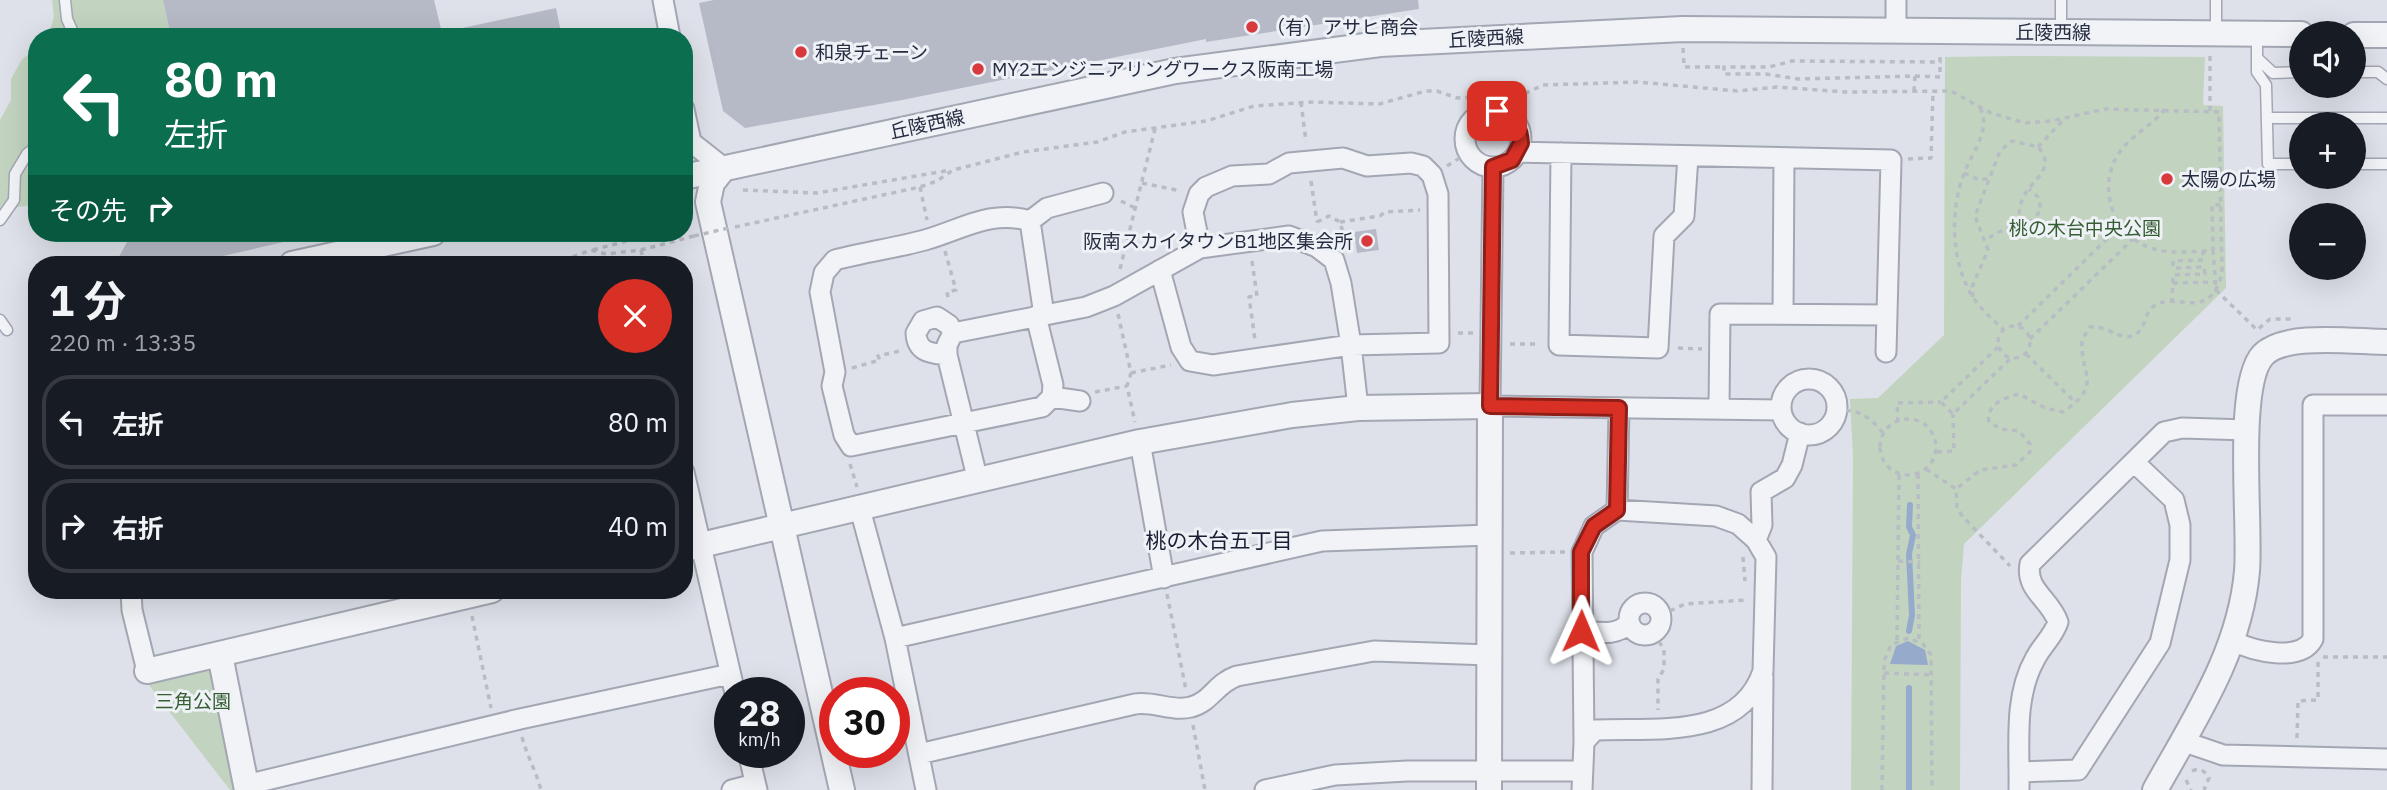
<!DOCTYPE html>
<html lang="ja">
<meta charset="utf-8">
<style>
body{margin:0;font-family:"IBM Plex Sans","Noto Sans JP",sans-serif;background:#242831;color:#f1f3f6;height:100vh;display:flex;flex-direction:column;font-size:26px;white-space:nowrap}
*{box-sizing:border-box;margin:0}
p{font-size:23px;color:#9ea1a6}
.icon{flex:none;width:38px;height:38px;fill:none;stroke:currentColor;stroke-width:2;stroke-linecap:round;stroke-linejoin:round}
.map{position:relative;flex:1;overflow:hidden}
.side{position:absolute;left:28px;top:256px;width:665px;height:343px;display:flex;flex-direction:column;background:#171b24;border-radius:28px;box-shadow:0 7px 28px #0002}
.side>*{flex:none}
.banner{position:absolute;left:28px;top:28px;width:665px;height:214px;border-radius:28px;box-shadow:0 7px 28px #0002;background:#0b6e4f;color:#fff;overflow:hidden}
.buttons{position:absolute;left:2289px;top:21px;display:grid;gap:14px}
.buttons a{display:grid;place-items:center;width:77px;height:77px;border-radius:50%;background:#171b24;box-shadow:0 7px 28px #0002;font-size:35px}
.speed{position:absolute;left:714px;top:677px;display:flex;gap:14px;font-size:35px;font-weight:700;text-align:center}
.speed>*{display:grid;place-content:center;width:91px;height:91px;border-radius:50%;background:#171b24;box-shadow:0 7px 28px #0002;line-height:1}
.speed small{font-size:18px;font-weight:400}
.speed .limit{border:10px solid #d22;background:#fff;color:#111}
.pin{position:absolute;display:grid;place-items:center;width:60px;height:60px;color:#fff;margin:-30px;border-radius:14px;box-shadow:0 4px 10px #0006}
.me{position:absolute;width:77px;margin:-38px;rotate:1deg;stroke-linejoin:round;filter:drop-shadow(0 0 5px #0008)}
.turn{display:flex;align-items:center;gap:24px;height:147px;padding:0 21px;font-size:32px}
.turn .icon{width:91px;height:91px;stroke-width:2.5}
.turn b{display:block;font-size:49px;line-height:60px}
.then{display:flex;align-items:center;height:66px;padding:0 21px;background:#0003;gap:14px;font-size:26px}
.round{display:grid;place-items:center;flex:none;width:74px;height:74px;border-radius:37px;background:#242831}
.head{display:flex;align-items:center;justify-content:space-between;height:119px;padding:0 21px}
h1{font-size:42px;font-weight:700;line-height:52px}
ul{padding:0;list-style:none}
li{display:flex;align-items:center;gap:21px;height:94px;margin:0 14px 10px;padding:0 7px;border:4px solid #363941;border-radius:28px}
li div{flex:1}
li b{display:block;font-size:26px}
li em{font-style:normal}
.map>svg:first-child{display:block}
.green{fill:#c2d4bf}
.water{fill:#96aacc}
.lines{fill:none;stroke-linecap:round;stroke-linejoin:round}
.stream{stroke:#96aacc;stroke-width:6}
.building{fill:#b5bac6}
.service-casing{stroke:#a3a7b3;stroke-width:13}
.minor-casing{stroke:#a3a7b3;stroke-width:23}
.tertiary-casing{stroke:#a3a7b3;stroke-width:28}
.path{stroke:#b8bcc4;stroke-width:3.5;stroke-dasharray:5 5;stroke-linecap:butt}
.service{stroke:#f1f3f7;stroke-width:10}
.minor{stroke:#f1f3f7;stroke-width:19}
.tertiary{stroke:#f1f3f7;stroke-width:24}
.path-bridge{stroke:#b8bcc4;stroke-width:3.5;stroke-dasharray:5 5;stroke-linecap:butt}
.route-casing{stroke:#8d1f18;stroke-width:18}
.route{stroke:#d93025;stroke-width:12}
.poi-dot{fill:#d8393d;stroke:#eef1f6;stroke-width:2.5}
.labels{text-anchor:middle;dominant-baseline:central;stroke-width:6;stroke-linejoin:round;paint-order:stroke}
.poi-label{font-size:19px;fill:#262d41;stroke:#eef1f6;text-anchor:start}
.street-label{font-size:19px;fill:#262d41;stroke:#eef1f6}
.park-label{font-size:19px;fill:#355e32;stroke:#eef1f6}
.neighbourhood-label{font-size:21px;fill:#191e32;stroke:#eef1f6}
</style>
<div class="map">
<svg width="2387" height="790" viewBox="0 0 2387 790">
<rect width="100%" height="100%" fill="#dee1e9"/>
<path class="green" d="M 52,0 L 163,0 L 171,37 L 48,37 L 54,17 Z
M 37,49 L 37,204 L 0,210 L 0,120 L 11,100 L 11,79 L 22,59 Z
M 2014,56 L 2205,57 L 2203,105 L 2223,106 L 2226,288 L 1964,544 L 1961,580 L 1960,790 L 1851,790 L 1853,456 L 1850,399 L 1878,398 L 1944,335 L 1945,57 Z
M 212,669 L 236,790 L 230,790 L 148,684 Z"/>
<path class="water" d="M 1908,641 L 1925,650 L 1928,665 L 1890,664 L 1896,646 Z"/>
<g class="lines">
<path class="stream" d="M 1909,631 L 1912,615 L 1909,554 L 1913,535 L 1909,527 L 1910,505
M 1909,790 L 1909,688"/>
</g>
<path class="building" d="M 163,0 L 434,0 L 443,37 L 171,37 Z
M 714,0 L 1418,0 L 1419,9 L 1206,42 L 1206,39 L 902,100 L 745,128 L 723,111 L 699,3 Z
M 556,8 L 562,37 L 454,37 L 453,30 Z
M 1376,229 L 1379,250 L 1357,253 L 1354,232 Z
M 132,233 L 296,233 L 297,239 L 188,264 L 115,264 Z"/>
<g class="lines">
<defs>
<path id="service" d="M 65,0 L 67,19 L 75,37
M 2061,0 L 2061,32
M 2216,33 L 2216,0
M 2257,34 L 2257,72 L 2266,85 L 2268,164 L 2301,164
M 2257,58 L 2273,73 L 2301,72
M 2354,72 L 2378,72 L 2387,79
M 2267,118 L 2387,118
M 2354,164 L 2387,164
M 0,220 L 14,200 L 15,174 L 27,154 L 37,146
M 0,320 L 7,330"/>
<path id="minor" d="M 663,0 L 670,37
M 1896,30 L 1896,0
M 684,109 L 691,142 L 724,168
M1465 139a28 28 0 1 1 56 0a28 28 0 1 1-56 0Z
M 1518,152 L 1891,160 L 1886,352
M 1561,153 L 1559,345 L 1658,348 L 1664,236 L 1684,216 L 1688,156
M 1493,167 L 1490,406 L 1781,410
M 1030,221 L 1047,208 L 1103,193
M 1160,270 L 1181,347 L 1190,361 L 1213,365 L 1351,345 L 1439,343 L 1438,194 L 1432,175 L 1423,166 L 1411,163 L 1367,166 L 1343,158 L 1289,163 L 1269,174 L 1232,176 L 1206,187 L 1199,194 L 1193,212 L 1200,248
M 1783,314 L 1784,158
M 1036,316 L 1053,385 L 1052,397 L 1042,407 L 851,446 L 844,435 L 832,386 L 835,372 L 820,292 L 824,273 L 835,260 C 865,252 895,248 925,240 C 961,230 991,209 1030,221 L 1044,315
M 947,355 C 931,353 917,353 916,333 L 923,321 L 937,317 L 949,325 L 953,333
M1781 407a28 28 0 1 1 56 0a28 28 0 1 1-56 0Z
M 1052,397 L 1080,401
M 1719,409 L 1720,314 L 1887,315
M 1140,442 L 1164,578
M 684,472 L 735,693
M 978,481 L 947,355 L 947,345 L 953,333 L 1086,307 L 1114,296 L 1200,248 L 1289,236 L 1317,247 L 1334,260 L 1341,283 L 1351,345 L 1358,408
M 860,509 L 895,638 L 926,790
M 1756,540 L 1762,525 L 1761,492 L 1785,478 L 1792,465 L 1800,433
M 131,590 L 132,610 L 147,671
M1629 619a16 16 0 1 1 32 0a16 16 0 1 1-32 0Z
M 1581,631 C 1598,632 1616,637 1629,623
M 895,638 L 1322,541 L 1490,535
M 2233,641 C 2253,651 2300,663 2313,639 L 2313,405 L 2387,405
M 2182,741 L 2223,755 L 2387,759
M 1584,742 L 1582,552 L 1594,526 L 1617,510 L 1619,409
M 748,752 L 757,790
M 919,754 L 1135,704 C 1154,701 1173,712 1191,707 C 1211,702 1216,683 1237,676 L 1374,651 L 1490,655
M 2019,772 L 2078,770 L 2160,643 L 2180,560 L 2180,525 L 2174,500 L 2134,462
M 246,785 L 520,719 L 730,674
M 732,790 L 755,784
M 1265,790 L 1335,775 L 1407,771 L 1582,771
M 1582,790 L 1584,742 L 1595,730 C 1654,727 1740,741 1763,671 L 1766,557 L 1756,540 L 1738,524 L 1716,516 L 1617,510
M 1762,790 L 1763,676
M 2019,790 C 2020,747 2013,698 2035,659 C 2042,645 2053,637 2058,622 C 2050,599 2025,590 2030,564 L 2164,432 L 2182,428 L 2248,430"/>
<path id="tertiary" d="M 2354,35 L 2387,35
M 724,168 L 712,183 L 708,202 L 842,790
M 684,177 L 1175,71 L 1380,44 L 1683,29 L 2301,34
M 292,264 L 433,233
M 684,549 L 1140,442 L 1292,415 L 1358,408 L 1490,406 L 1489,790
M 220,655 L 247,790
M 147,671 L 492,590
M 2155,790 C 2194,720 2240,652 2247,571 C 2251,525 2235,385 2263,355 C 2285,332 2356,342 2387,342"/>
</defs>
<use href="#service" class="service-casing"/>
<use href="#minor" class="minor-casing"/>
<use href="#tertiary" class="tertiary-casing"/>
<path class="path" d="M 1683,48 L 1684,67 L 1724,67
M 1915,76 L 1940,77 L 1940,62
M 1914,91 L 1915,76 L 1799,79 L 1766,74 L 1724,74 L 1724,67 L 1769,67 L 1792,61 L 1940,62 L 1940,53
M 1490,96 L 1490,111
M 1301,102 L 1306,142
M 1980,108 C 1992,129 1971,154 1964,174 C 1950,210 1951,260 1971,294 C 1979,308 1992,319 2004,330
M 2165,109 C 2151,127 2127,137 2116,158 C 2097,193 2116,238 2154,249 C 2173,254 2194,252 2213,250 L 2212,205 L 2221,205
M 2210,111 L 2210,53
M 2038,147 L 2063,120
M 1908,159 L 1931,158 L 1933,92
M 1447,166 L 1469,152
M 1964,173 L 1979,180 L 1991,178
M 1311,181 L 1317,222
M 1142,183 L 1181,191
M 920,187 L 927,220
M 743,190 L 817,193 L 951,170
M 1121,201 L 1135,208
M 2019,220 L 2032,221 L 2041,210 L 2038,197 L 2029,189
M 1317,222 L 1329,216 L 1340,222 L 1343,233 L 1338,242
M 1340,222 L 1380,216 L 1385,212 L 1420,210
M 735,227 L 920,187 L 937,181 L 953,170 L 1023,152 L 1097,142 L 1125,132 L 1206,121 L 1254,106 L 1312,102 L 1379,104 L 1426,91 L 1437,91 L 1457,98 L 1522,95 L 1543,85 L 1638,82 L 1737,91 L 1777,87 L 1846,92 L 1951,91 L 1991,113 L 2025,123 L 2051,121 L 2105,109 L 2219,112 L 2222,274 C 2208,324 2177,290 2154,306 C 2143,313 2147,331 2132,336 C 2120,340 2106,325 2090,327 L 2082,340 C 2080,376 2104,384 2063,412 L 2045,408 L 2019,394 C 2004,398 1986,404 1989,422 L 2001,429 L 2019,431 L 2030,444 L 2030,452 L 2016,465 L 1980,470 L 1956,489
M 593,250 L 645,236 L 645,233
M 641,250 L 644,264
M 2213,250 L 2216,290 L 2257,330 L 2270,319 L 2294,319
M 945,251 L 956,290 L 947,292 L 949,302
M 1252,261 L 1257,296 L 1249,297 L 1255,340
M 554,264 L 591,250 L 606,254 L 641,250 L 694,236
M 1120,269 L 1155,129
M 2173,283 L 2215,282
M 1973,297 L 1972,287 L 1988,250 L 1975,216 L 2000,151 L 2012,141 L 2038,147 C 2056,167 2035,178 2025,194 C 2014,212 2027,223 1999,232 C 1993,235 1991,238 1984,238
M 2172,303 L 2173,275 L 2205,274 L 2204,267 L 2173,268 L 2173,261 L 2203,260 L 2203,251
M 1118,314 L 1131,373 L 1127,386 L 1135,422
M1998 342a16 16 0 1 1 32 0a16 16 0 1 1-32 0Z
M 2018,326 L 2121,225
M 1458,333 L 1474,333
M 2030,339 L 2133,239
M 1510,344 L 1540,344
M 1998,347 L 1941,402 L 1953,414 L 2010,359
M 1678,348 L 1702,349
M 2026,354 L 2074,401
M 852,368 L 880,360 L 878,356 L 900,351
M 1131,373 L 1171,365
M 1095,392 L 1127,386
M 1836,413 C 1856,405 1872,419 1884,434
M1880 447a28 28 0 1 1 56 0a28 28 0 1 1-56 0Z
M 1898,422 L 1897,403 L 1941,402
M 1937,452 L 1954,451 L 1953,414
M 850,464 L 857,487
M 1926,469 L 1956,489 L 1957,508 L 1963,517 L 2010,566
M 1918,474 L 1919,641
M 1510,553 L 1565,552
M 1743,557 L 1745,581
M 1898,561 L 1920,562
M 1167,594 L 1186,690
M 1661,615 L 1685,604 L 1746,600
M 472,616 L 491,708
M 1654,633 L 1664,650 L 1664,669 L 1658,679 L 1658,710
M 1897,640 L 1899,474
M 2323,657 L 2387,657
M 1884,673 L 1933,675
M 1193,725 L 1205,790
M 522,737 C 527,756 536,771 541,790
M 2297,738 L 2298,701 L 2318,700 L 2318,660
M 2192,771 C 2200,767 2205,771 2209,778 L 2204,790
M 2186,780 L 2191,790
M 1882,790 L 1884,661 L 1891,645 L 1908,638 L 1923,644 L 1931,655 L 1932,790"/>
<use href="#service" class="service"/>
<use href="#minor" class="minor"/>
<use href="#tertiary" class="tertiary"/>
<path class="path-bridge" d="M 694,236 L 733,227"/>
</g>
<g class="lines">
<defs>
<path id="route" d="M 1497,111 C 1513,116 1520,126 1521,143 L 1512,160 L 1493,167 L 1490,406 L 1619,408 L 1617,510 L 1594,526 L 1581,552 L 1581,631"/>
</defs>
<use href="#route" class="route-casing"/>
<use href="#route" class="route"/>
</g>
<g class="poi-dot">
<circle cx="1252" cy="27" r="7"/>
<circle cx="801" cy="52" r="7"/>
<circle cx="978" cy="69" r="7"/>
<circle cx="2167" cy="179" r="7"/>
<circle cx="1367" cy="241" r="7"/>
</g>
<g class="labels">
<g class="poi-label">
<text x="1266" y="27">（有）アサヒ商会</text>
<text x="815" y="52">和泉チェーン</text>
<text x="992" y="69">MY2エンジニアリングワークス阪南工場</text>
<text x="2181" y="179">太陽の広場</text>
<text x="1353" y="241" text-anchor="end">阪南スカイタウンB1地区集会所</text>
</g>
<g class="street-label">
<text x="2053" y="32">丘陵西線</text>
<text transform="translate(1486 38) rotate(-3)">丘陵西線</text>
<text transform="translate(927 124) rotate(-12)">丘陵西線</text>
</g>
<g class="park-label">
<text x="2085" y="228">桃の木台中央公園</text>
<text x="193" y="701">三角公園</text>
</g>
<g class="neighbourhood-label">
<text x="1219" y="540">桃の木台五丁目</text>
</g>
</g>
</svg>
<div class="buttons">
<a><svg class="icon" aria-label="sound" viewBox="0 0 24 24"><path d="M4 9h4l5-4v14l-5-4H4zM17 9q2 3 0 6"/></svg></a>
<a>+</a>
<a>−</a>
</div>
<div class="speed"><div>28<small>km/h</small></div><div class="limit">30</div></div>
<div class="pin" style="left:1497px;top:111px;background:#d93025"><svg class="icon" aria-label="arrive" viewBox="0 0 24 24"><path d="M6 21V4h12l-3 4 3 4H6"/></svg></div>
<svg class="me" style="left:1581px;top:631px" viewBox="-20 -20 40 40"><path d="M0-17L14 15 0 8-14 15z" fill="#d93025" stroke="#fff" stroke-width="4"/></svg>
<div class="banner">
<div class="turn"><svg class="icon" aria-label="left" viewBox="0 0 24 24"><path d="M17 20v-9H6M10 6l-5 5 5 5"/></svg><div><b>80 m</b>左折</div></div>
<div class="then">その先<svg class="icon" aria-label="right" viewBox="0 0 24 24"><path d="M7 20v-9h11M14 6l5 5-5 5"/></svg></div>
</div>
<section class="side">
<div class="head"><div><h1>1 分</h1><p>220 m · 13:35</p></div><a class="round" style="background:#d93025;color:#fff"><svg class="icon" aria-label="close" viewBox="0 0 24 24"><path d="M6 6l12 12M18 6L6 18"/></svg></a></div>
<ul>
<li><svg class="icon" aria-label="left" viewBox="0 0 24 24"><path d="M17 20v-9H6M10 6l-5 5 5 5"/></svg><div><b>左折</b></div><em>80 m</em></li>
<li><svg class="icon" aria-label="right" viewBox="0 0 24 24"><path d="M7 20v-9h11M14 6l5 5-5 5"/></svg><div><b>右折</b></div><em>40 m</em></li>
</ul>
</section>
</div>
